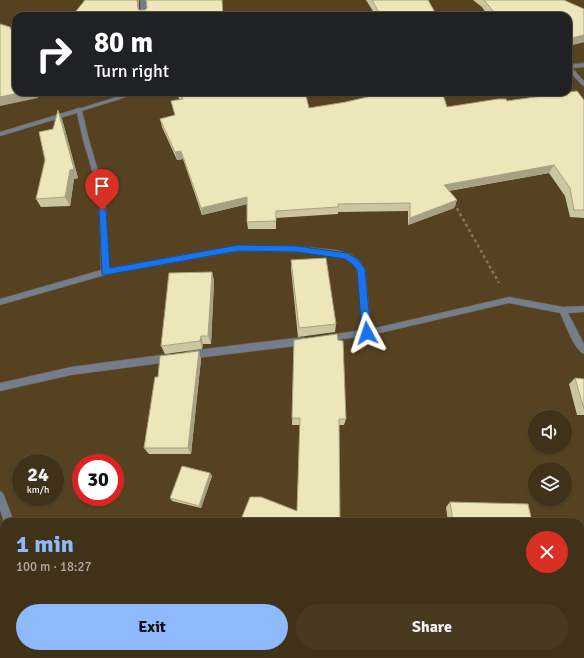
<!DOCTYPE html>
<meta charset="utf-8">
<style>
body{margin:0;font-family:Signika,sans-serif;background:#473a21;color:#f1f3f6;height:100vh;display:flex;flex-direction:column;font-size:15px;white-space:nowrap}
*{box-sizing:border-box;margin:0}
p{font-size:13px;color:#aeaaa2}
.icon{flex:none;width:22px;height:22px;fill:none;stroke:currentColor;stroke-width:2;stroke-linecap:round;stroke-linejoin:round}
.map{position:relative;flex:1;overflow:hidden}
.details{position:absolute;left:0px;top:518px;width:584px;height:140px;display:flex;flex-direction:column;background:#403218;border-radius:12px 12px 0 0;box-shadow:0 1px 3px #0004,0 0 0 1px #594d37}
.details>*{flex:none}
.banner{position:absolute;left:12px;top:12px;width:560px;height:84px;border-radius:12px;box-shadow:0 1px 3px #0004,0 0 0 1px #594d37;background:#202124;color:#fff;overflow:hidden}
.tools{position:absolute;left:528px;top:410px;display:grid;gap:8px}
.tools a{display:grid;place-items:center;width:44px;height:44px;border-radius:50%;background:#403218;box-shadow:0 1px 3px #0004,0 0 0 1px #594d37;font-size:20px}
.speed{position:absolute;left:12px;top:454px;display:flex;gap:8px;font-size:20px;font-weight:700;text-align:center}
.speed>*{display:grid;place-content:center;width:52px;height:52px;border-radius:50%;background:#403218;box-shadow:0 1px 3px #0004,0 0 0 1px #594d37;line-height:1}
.speed small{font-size:10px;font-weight:400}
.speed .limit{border:6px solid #d22;background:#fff;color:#111}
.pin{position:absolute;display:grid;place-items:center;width:34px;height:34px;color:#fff;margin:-41px -17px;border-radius:50% 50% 50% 0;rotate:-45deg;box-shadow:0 0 4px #0007}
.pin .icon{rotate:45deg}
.me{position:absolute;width:44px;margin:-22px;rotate:355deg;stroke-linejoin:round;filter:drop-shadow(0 0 3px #0008)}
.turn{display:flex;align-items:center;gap:14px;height:84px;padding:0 16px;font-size:18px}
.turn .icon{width:52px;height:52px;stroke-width:2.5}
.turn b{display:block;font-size:28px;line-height:34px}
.round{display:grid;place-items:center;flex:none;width:42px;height:42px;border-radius:21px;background:#473a21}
.headline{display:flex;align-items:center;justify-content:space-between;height:68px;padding:0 16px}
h1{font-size:24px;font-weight:800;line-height:30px;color:#8eb9fc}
.cta{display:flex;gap:8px;margin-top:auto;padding:8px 16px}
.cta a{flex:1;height:46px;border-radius:24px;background:#8eb9fc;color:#111;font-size:16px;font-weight:800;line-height:46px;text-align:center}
.cta a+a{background:#473a21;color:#f1f3f6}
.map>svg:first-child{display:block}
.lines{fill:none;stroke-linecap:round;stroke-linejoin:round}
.street-casing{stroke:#726041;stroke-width:1}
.path{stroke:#867558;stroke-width:2.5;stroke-dasharray:3 3;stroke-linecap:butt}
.street{fill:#737d8c;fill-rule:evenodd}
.wall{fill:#ccc6a0}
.shaded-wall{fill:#a6a182}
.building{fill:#ede6ba;stroke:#a6a182}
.route{fill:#1a73e8;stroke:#114b97}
</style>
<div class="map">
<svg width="584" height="658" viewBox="0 0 584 658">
<rect width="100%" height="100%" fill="#564220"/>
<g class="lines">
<defs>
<path id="street" d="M 140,0 L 146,0 L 147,16 L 141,16 Z
M 584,63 L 584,67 L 572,68 L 584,81 L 584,86 L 582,85 L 568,70 L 568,65 Z
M 133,92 L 142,92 L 82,111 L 89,140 L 105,194 L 109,268 L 239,245 L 297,246 L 336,250 L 350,254 L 358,259 L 365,269 L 371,329 L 509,297 L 563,307 L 584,306 L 584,312 L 568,313 L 584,344 L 584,354 C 574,350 565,323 560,313 L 509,303 L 367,336 L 328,341 L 325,340 L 324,338 L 325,336 L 328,335 L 363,330 L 357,270 L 352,263 L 345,258 L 336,256 L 297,252 L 239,251 L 105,275 L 0,305 L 0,299 L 101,270 L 99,194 L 83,140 L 77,113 L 0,136 L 0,132 L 76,109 L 77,108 L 81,108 Z
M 304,337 L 307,339 L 308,341 L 307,343 L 304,345 L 189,359 L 186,358 L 185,355 L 186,352 L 189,351 Z
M 169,354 L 172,355 L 173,358 L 172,361 L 169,362 L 71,375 L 0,391 L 0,383 L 71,367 Z
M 0,491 L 3,493 L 14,522 L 4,522 L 0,510 Z
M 4,584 L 4,596 L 0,598 L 0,586 Z
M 128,654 L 141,654 L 142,658 L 129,658 Z"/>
</defs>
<use href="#street" class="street-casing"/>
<path class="path" d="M 454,203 L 499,283"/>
<use href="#street" class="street"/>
</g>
<path class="wall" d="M 366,0 L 428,0 L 437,16 L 376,16 Z
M 473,0 L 564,0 L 584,42 L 568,46 L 568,16 L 488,16 L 482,7 Z
M 175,92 L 305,92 L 309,108 L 447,107 L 507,101 L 584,100 L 584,218 L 570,217 L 565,196 L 549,173 L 449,191 L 457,200 L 454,208 L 408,225 L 408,211 L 338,212 L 338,214 L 276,218 L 276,229 L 248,229 L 247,222 L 247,204 L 202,215 L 183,159 L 177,160 L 162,127 L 160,119 L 175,115 L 171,101 L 180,100 Z
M 62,119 L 78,178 L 74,179 L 70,206 L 41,207 L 36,199 L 53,129 Z
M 291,260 L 336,324 L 335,332 L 298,337 L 291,269 Z
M 212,272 L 214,281 L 211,344 L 203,344 L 202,349 L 165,354 L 161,346 Z
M 294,340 L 346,419 L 344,425 L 339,425 L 297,511 L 300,425 L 292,425 Z
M 201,359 L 191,454 L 149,454 L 144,448 L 158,377 Z
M 575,378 L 584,379 L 584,415 L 577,415 L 569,384 Z
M 210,473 L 212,476 L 201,508 L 172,501 L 170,498 Z
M 450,502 L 532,522 L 448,522 L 446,507 Z"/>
<path class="shaded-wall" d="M 137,0 L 139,0 L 139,16 Z
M 584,35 L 584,42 L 568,46 L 568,39 Z
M 24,92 L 37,92 L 38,98 L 0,106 L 0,97 Z
M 58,110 L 62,119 L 78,178 L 74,179 L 70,206 L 65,197 L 70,170 Z
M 181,151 L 183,159 L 177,160 L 175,152 Z
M 554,165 L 549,173 L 441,192 L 444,185 Z
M 247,197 L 248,204 L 202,215 L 201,208 Z
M 457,200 L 454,208 L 408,225 L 410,218 Z
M 212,272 L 214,281 L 211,344 L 208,336 Z
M 201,336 L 203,344 L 202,349 L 200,341 Z
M 199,351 L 201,359 L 191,454 L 188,448 Z
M 210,473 L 212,476 L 201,508 L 199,506 Z
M 120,654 L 126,654 L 128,658 L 122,658 Z"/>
<path class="building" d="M 85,0 L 137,0 L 138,8 L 139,10 L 145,10 L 147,8 L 146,0 L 222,0 L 223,16 L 73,16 L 73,15 Z
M 372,0 L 428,0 L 437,16 L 381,16 Z
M 484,0 L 564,0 L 584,9 L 584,35 L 568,39 L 568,16 L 497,16 Z
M 0,24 L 10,27 L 16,40 L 16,92 L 24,92 L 0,97 Z
M 577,91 L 584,100 L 584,210 L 574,210 L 570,188 L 554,165 L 444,185 L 457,200 L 410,218 L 410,203 L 338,204 L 338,207 L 276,211 L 276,221 L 247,222 L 247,197 L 201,208 L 181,151 L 175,152 L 160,119 L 175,115 L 171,101 L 183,99 L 179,92 L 305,92 L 309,108 L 346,102 L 388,92 L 442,92 L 447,107 L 498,99 L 506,99 L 507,101 Z
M 58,110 L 74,169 L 70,170 L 65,197 L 36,199 L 45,160 L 39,132 L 53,129 Z
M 326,258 L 336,324 L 299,328 L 291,260 Z
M 212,272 L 208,336 L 201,336 L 200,341 L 161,346 L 169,273 Z
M 337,334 L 338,340 L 343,341 L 346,419 L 339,419 L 340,522 L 240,522 L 250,497 L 261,497 L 297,511 L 300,418 L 292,418 L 294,340 Z
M 199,351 L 188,448 L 144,448 L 155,377 L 158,377 L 160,356 Z
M 575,378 L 584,379 L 584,409 Z
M 182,466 L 210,473 L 199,506 L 170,498 Z
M 450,502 L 528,504 L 532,522 L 453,522 Z
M 66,654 L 120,654 L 122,658 L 62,658 Z"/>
<path class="route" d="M 102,207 L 106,210 L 110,268 L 238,245 L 297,246 L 347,253 L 358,259 L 365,269 L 371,333 L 370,335 L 363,335 L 362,333 L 357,270 L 352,264 L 345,259 L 297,252 L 238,251 L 106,275 L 102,274 L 99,210 Z"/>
</svg>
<div class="tools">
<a><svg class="icon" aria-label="sound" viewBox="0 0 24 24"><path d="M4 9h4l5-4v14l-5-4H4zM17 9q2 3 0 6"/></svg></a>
<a><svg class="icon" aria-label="layers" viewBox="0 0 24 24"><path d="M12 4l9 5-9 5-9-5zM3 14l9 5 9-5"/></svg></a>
</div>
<div class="speed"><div>24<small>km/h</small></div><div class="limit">30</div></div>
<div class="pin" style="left:102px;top:210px;background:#d93025"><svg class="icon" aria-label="arrive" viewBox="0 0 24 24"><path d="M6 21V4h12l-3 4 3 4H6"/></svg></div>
<svg class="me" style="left:367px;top:333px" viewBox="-20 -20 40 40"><path d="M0-17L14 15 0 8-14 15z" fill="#1a73e8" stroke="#fff" stroke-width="4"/></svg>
<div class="banner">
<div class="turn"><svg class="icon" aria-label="right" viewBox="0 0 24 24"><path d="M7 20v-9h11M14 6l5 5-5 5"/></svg><div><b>80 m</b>Turn right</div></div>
</div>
<section class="details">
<div class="headline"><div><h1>1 min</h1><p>100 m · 18:27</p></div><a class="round" style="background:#d93025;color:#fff"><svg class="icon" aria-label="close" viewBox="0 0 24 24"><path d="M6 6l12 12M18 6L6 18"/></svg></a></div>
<div class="cta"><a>Exit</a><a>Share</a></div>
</section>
</div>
